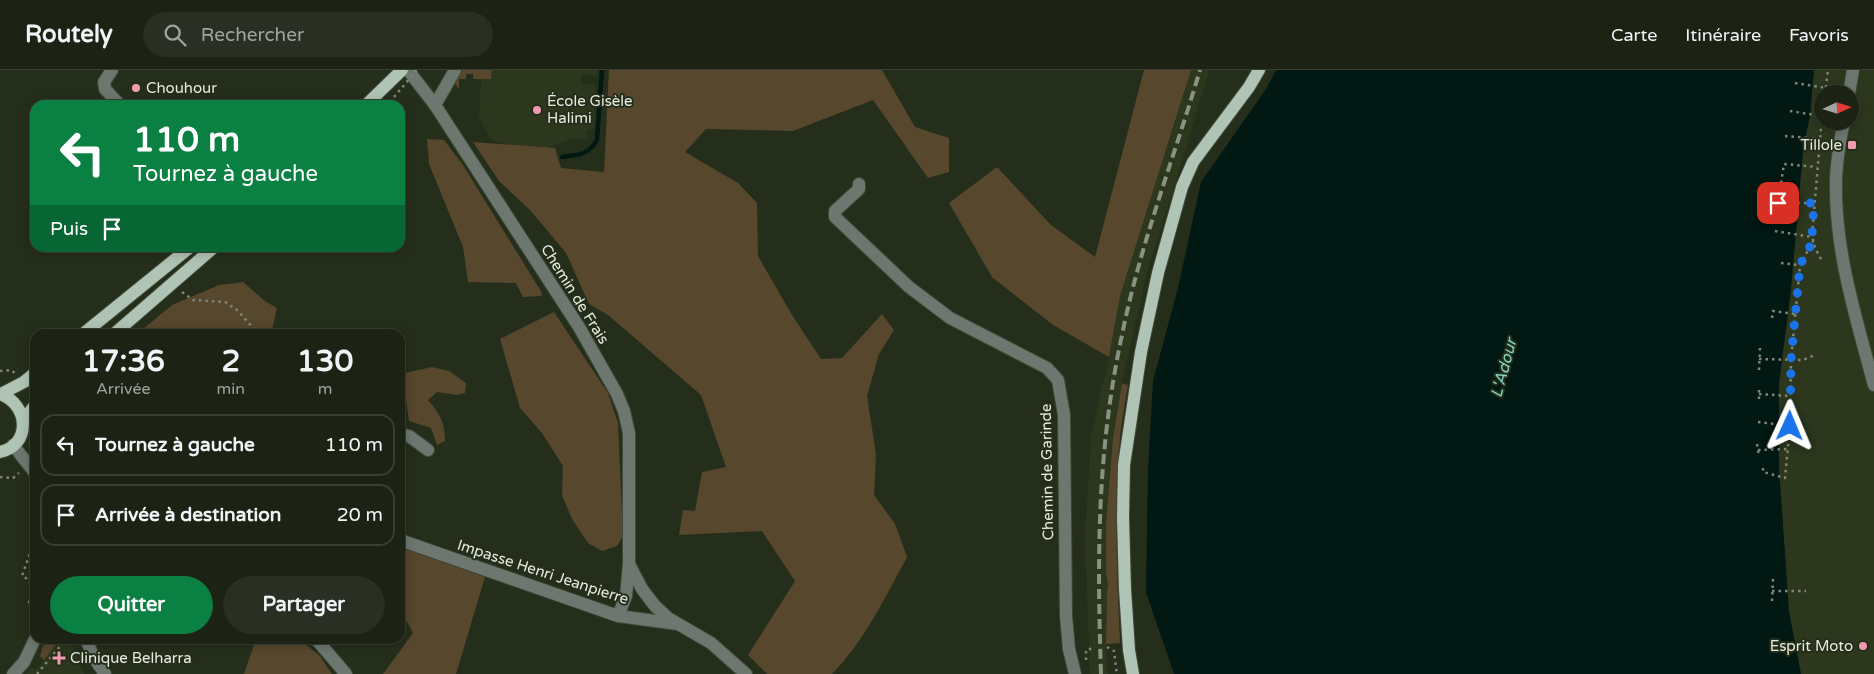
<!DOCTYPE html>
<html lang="fr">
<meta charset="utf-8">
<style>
body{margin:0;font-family:"Varela Round",sans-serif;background:#292f22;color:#f1f3f6;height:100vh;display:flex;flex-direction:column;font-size:19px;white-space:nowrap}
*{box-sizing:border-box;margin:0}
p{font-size:16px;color:#a0a4a0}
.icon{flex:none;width:28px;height:28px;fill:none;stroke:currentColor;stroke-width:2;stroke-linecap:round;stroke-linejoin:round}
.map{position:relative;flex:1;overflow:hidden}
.drawer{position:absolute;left:30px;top:259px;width:375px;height:315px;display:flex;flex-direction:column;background:#1c2214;border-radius:15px;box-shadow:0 2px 12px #0003,0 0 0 1px #3a3f34}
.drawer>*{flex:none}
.top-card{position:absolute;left:30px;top:30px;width:375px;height:152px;border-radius:15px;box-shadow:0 2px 12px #0003,0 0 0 1px #3a3f34;background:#0b8043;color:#fff;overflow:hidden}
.needle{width:32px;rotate:86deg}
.fabs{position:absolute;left:1814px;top:15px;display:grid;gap:10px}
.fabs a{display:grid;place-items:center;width:45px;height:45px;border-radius:50%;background:#1c2214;box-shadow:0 2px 12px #0003,0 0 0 1px #3a3f34;font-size:25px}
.pin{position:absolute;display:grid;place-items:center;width:42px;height:42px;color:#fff;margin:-21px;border-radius:10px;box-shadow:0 2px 8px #0006}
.me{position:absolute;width:55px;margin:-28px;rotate:1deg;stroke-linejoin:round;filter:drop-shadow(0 0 4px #0008)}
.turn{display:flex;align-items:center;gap:18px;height:105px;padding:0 20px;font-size:22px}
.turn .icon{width:65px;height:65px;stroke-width:2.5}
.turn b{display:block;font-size:35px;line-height:42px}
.then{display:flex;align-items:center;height:48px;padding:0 20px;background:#0003;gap:10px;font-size:19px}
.eta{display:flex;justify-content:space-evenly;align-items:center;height:85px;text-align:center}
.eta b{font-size:30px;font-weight:800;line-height:35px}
.button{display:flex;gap:10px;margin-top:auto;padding:10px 20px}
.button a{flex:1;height:58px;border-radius:30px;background:#0b8043;color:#fff;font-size:20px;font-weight:800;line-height:58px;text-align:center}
.button a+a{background:#292f22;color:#f1f3f6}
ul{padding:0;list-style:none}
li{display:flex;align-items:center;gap:15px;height:62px;margin:0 10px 8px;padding:0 10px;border:2px solid #3a3f34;border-radius:15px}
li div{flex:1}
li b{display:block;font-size:19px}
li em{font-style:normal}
header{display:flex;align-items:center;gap:30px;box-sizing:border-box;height:70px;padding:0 25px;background:#1c2214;border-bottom:1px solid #3a3f34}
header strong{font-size:24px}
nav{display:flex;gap:28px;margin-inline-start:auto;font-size:18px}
.search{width:350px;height:45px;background:#292f22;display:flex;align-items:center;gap:12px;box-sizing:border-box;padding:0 18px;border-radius:28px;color:#a0a4a0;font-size:19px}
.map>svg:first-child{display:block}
.built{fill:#2c371e;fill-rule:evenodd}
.green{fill:#56472d}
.water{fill:#011813}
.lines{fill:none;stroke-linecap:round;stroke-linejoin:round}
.stream{stroke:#011813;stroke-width:4.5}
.minor-casing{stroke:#404937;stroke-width:14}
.major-casing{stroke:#404937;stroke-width:14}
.path{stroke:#808778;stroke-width:2.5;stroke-dasharray:2.5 4;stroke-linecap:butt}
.minor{stroke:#6d7770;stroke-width:12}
.major{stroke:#b0c4b5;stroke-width:12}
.rail{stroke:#8a9282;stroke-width:4;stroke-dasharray:10 5;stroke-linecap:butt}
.path-bridge{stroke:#808778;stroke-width:2.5;stroke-dasharray:2.5 4;stroke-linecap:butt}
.route{stroke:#1a73e8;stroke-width:9;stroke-dasharray:0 16.2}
.poi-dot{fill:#f29aaf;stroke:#252e1b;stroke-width:2}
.labels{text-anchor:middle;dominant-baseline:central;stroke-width:4;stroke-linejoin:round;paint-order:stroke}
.poi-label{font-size:15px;fill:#e6ece0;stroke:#252e1b;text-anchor:start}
.street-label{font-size:15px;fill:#e6ece0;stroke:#252e1b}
.water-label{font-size:16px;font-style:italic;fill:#83d5c3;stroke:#252e1b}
</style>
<header>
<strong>Routely</strong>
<div class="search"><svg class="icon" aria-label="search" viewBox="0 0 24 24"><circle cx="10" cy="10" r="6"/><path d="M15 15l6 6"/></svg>Rechercher</div>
<nav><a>Carte</a><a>Itinéraire</a><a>Favoris</a></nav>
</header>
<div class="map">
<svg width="1874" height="604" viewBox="0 0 1874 604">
<rect width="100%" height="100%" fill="#252e1b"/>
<path class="built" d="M 492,0 L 597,0 L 597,6 L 581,5 L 581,14 L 596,15 L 594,59 L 587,59 L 587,70 L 567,68 L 567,71 L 539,80 L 516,78 L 491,69 L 479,47 L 481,9 L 491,9 Z
M 1191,0 L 1209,0 L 1188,72 L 1147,203 L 1122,313 L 1113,368 L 1106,455 L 1106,503 L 1108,514 L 1107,523 L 1106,574 L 1108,604 L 1090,604 L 1085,468 L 1091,366 L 1109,287 L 1120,226 Z
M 1814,0 L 1874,0 L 1874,604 L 1801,604 L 1789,542 L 1779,398 L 1779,313 L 1791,220 L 1803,80 L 1810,45 ZM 1822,24 L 1850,24 L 1850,51 L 1822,51 Z
M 45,569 L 70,569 L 84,604 L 25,604 L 31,597 L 35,600 L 44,590 L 40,586 Z"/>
<path class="green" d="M 460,0 L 492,0 L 491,9 L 473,9 L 473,4 L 466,4 L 466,9 L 459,9 L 459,19 L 453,11 Z
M 609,0 L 882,0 L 915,57 L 949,68 L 949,102 L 928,108 L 873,30 L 793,61 L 706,59 L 685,82 L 738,113 L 757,133 L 758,186 L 792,245 L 821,289 L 842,288 L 882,244 L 894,260 L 879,284 L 867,326 L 876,384 L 874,425 L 895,454 L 907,487 C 886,526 863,573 832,604 L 767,604 L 748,585 L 795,511 L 762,461 L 679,465 L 683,440 L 695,441 L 702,402 L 726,397 L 701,325 L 608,245 L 589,234 L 566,183 L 530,140 L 499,111 L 473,72 L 555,78 L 561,98 L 604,102 Z
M 1144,0 L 1191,0 L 1120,226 L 1109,287 L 1053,255 L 992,207 L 949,133 L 997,97 L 1051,155 L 1095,187 Z
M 427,69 L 444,70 L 463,95 L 542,223 L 541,226 L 523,227 L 516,213 L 468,212 L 463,177 L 429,94 Z
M 243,212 L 265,231 L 277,238 L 271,264 L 137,264 L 172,235 L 219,215 Z
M 554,242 L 608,323 L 618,353 L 623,466 L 617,476 L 602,481 L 588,473 L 572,449 L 562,425 L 563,396 L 542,363 L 520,338 L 500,269 Z
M 432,297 L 449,301 L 466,313 L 465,323 L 457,325 L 437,322 L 428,330 C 440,344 445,353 445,371 L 437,375 L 431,358 L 409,351 L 406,330 L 400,328 L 400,304 Z
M 1122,313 L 1128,315 C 1125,332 1122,350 1120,367 C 1114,436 1117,505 1120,573 L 1106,574 L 1107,523 L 1108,514 L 1106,503 L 1106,455 L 1113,368 Z
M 400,477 L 485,507 L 456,604 L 383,604 L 413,563 L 400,539 Z
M 45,569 L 60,569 L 44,590 L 40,586 Z
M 256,569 L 299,569 L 320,586 L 332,604 L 244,604 Z"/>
<path class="water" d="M 1276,0 L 1814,0 L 1810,45 L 1803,80 L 1791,220 L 1779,313 L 1779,398 L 1789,542 L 1801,604 L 1174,604 L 1146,522 L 1148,400 L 1153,311 L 1178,218 L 1201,112 L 1266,19 Z"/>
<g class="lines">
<path class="stream" d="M 562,87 C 577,85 589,85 597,70 L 602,0"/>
<defs>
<path id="minor" d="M 112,0 L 104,12 L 105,19 L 120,35
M 408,0 L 435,35 L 579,257 L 617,324 L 624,341 L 629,363 L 629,494 L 626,526 L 618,546
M 1849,24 L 1853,0
M 435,35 L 455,0
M 1844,51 C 1840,70 1837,89 1836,108 C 1834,179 1856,248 1874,315
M 859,114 L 859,119 L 835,141 L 835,147 L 909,217 L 950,248 L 1047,298 L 1058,310 L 1064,345 L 1066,546 L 1069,579 L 1075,604
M 400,364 L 409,366 L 428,380
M 13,375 L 35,403
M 400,470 L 618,546 L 678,554
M 629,494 L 642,519 L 655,536 L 668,548 L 711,573 L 746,604
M 86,569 L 94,588 L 105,604
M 316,569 L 346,604
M 13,604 L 24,592 L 35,569"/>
<path id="major" d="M 366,35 L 402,0
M 83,264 L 189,178
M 114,264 L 213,178
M 0,324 C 29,334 32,375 0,382
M 1,324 L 24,312 L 35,303
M 23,351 L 35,335
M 1133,604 L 1129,580 L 1125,519 L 1123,448 L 1124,395 L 1141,282 L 1158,203 L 1182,117 L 1193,92 L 1249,17 L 1259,0"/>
</defs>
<use href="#minor" class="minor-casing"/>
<use href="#major" class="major-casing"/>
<path class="path" d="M 1795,13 L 1826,18
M 1825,24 L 1828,0
M 1790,41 L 1822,46
M 1785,66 L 1820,69
M 1781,113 L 1784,94 L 1817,97
M 1778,133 L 1814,133
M 1775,161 L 1812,167
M 1821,189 L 1815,178 L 1812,166 L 1822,46
M 1781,193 L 1799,195
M 182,222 L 193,230 L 225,232 L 237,240 L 255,260 L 255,264
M 1772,248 L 1773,241 L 1795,244
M 1759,289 L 1803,290 L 1815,285
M 1759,300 L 1760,278
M 0,301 L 11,300 L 15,303
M 1759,324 L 1790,326
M 1759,329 L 1759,319
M 1758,352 L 1790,356
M 1757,374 L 1759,386
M 1758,380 L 1789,379
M 1763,398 L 1763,402 L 1785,408 L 1790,356 L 1791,290 L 1800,195 L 1813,171
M 0,407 L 13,408 L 19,403
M 35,484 L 30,483 L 22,506 C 34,511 32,521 29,532 L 35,534
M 1772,521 L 1806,521
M 1772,531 L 1773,509
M 1107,577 L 1114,581 L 1117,604
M 1086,590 L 1086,580 L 1094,578
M 37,604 L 66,569"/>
<use href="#minor" class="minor"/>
<use href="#major" class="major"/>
<path class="rail" d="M 1101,604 C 1097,487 1097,380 1122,265 C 1140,175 1174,88 1200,0"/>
<path class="path-bridge" d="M 394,27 L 417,0"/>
</g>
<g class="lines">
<path class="route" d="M 1778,133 L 1814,133 L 1812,166 L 1813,171 L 1800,195 L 1791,290 L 1790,356"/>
</g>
<g class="poi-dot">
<circle cx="136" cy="18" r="5"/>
<circle cx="537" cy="40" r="5"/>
<rect x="1847" y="70" width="10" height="10" rx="2.5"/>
<circle cx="1863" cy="576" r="5"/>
<path d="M56.5 580.5h5v5h5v5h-5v5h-5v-5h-5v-5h5z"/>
</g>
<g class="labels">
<g class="poi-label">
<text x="146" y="18">Chouhour</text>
<text x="547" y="31">École Gisèle<tspan x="547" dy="17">Halimi</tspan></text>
<text x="1842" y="75" text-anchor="end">Tillole</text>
<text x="1853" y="576" text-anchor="end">Esprit Moto</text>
<text x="70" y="588">Clinique Belharra</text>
</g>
<g class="street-label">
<text transform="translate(575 224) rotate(58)">Chemin de Frais</text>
<text transform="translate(1047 402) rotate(-91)">Chemin de Garinde</text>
<text transform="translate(543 502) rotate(18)">Impasse Henri Jeanpierre</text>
</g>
<g class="water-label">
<text transform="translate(1504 298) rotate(-75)">L'Adour</text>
</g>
</g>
</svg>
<div class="fabs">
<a><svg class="needle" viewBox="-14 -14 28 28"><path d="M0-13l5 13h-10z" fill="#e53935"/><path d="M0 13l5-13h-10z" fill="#a0a4a0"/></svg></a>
</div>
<div class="pin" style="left:1778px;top:133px;background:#d93025"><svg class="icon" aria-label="arrive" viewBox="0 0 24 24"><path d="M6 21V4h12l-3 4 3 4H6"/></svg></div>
<svg class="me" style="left:1790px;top:356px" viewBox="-20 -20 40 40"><path d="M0-17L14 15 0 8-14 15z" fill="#1a73e8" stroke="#fff" stroke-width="4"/></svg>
<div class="top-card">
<div class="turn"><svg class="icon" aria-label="left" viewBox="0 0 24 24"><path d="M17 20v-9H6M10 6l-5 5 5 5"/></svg><div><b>110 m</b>Tournez à gauche</div></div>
<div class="then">Puis<svg class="icon" aria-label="arrive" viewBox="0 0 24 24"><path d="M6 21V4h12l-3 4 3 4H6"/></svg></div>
</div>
<section class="drawer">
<div class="eta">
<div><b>17:36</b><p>Arrivée</p></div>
<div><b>2</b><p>min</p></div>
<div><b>130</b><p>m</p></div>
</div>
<ul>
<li><svg class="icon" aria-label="left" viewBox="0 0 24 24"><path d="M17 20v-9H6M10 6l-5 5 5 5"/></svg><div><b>Tournez à gauche</b></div><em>110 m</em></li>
<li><svg class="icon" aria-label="arrive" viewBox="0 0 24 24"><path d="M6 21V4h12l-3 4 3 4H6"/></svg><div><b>Arrivée à destination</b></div><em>20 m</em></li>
</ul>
<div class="button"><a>Quitter</a><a>Partager</a></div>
</section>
</div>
